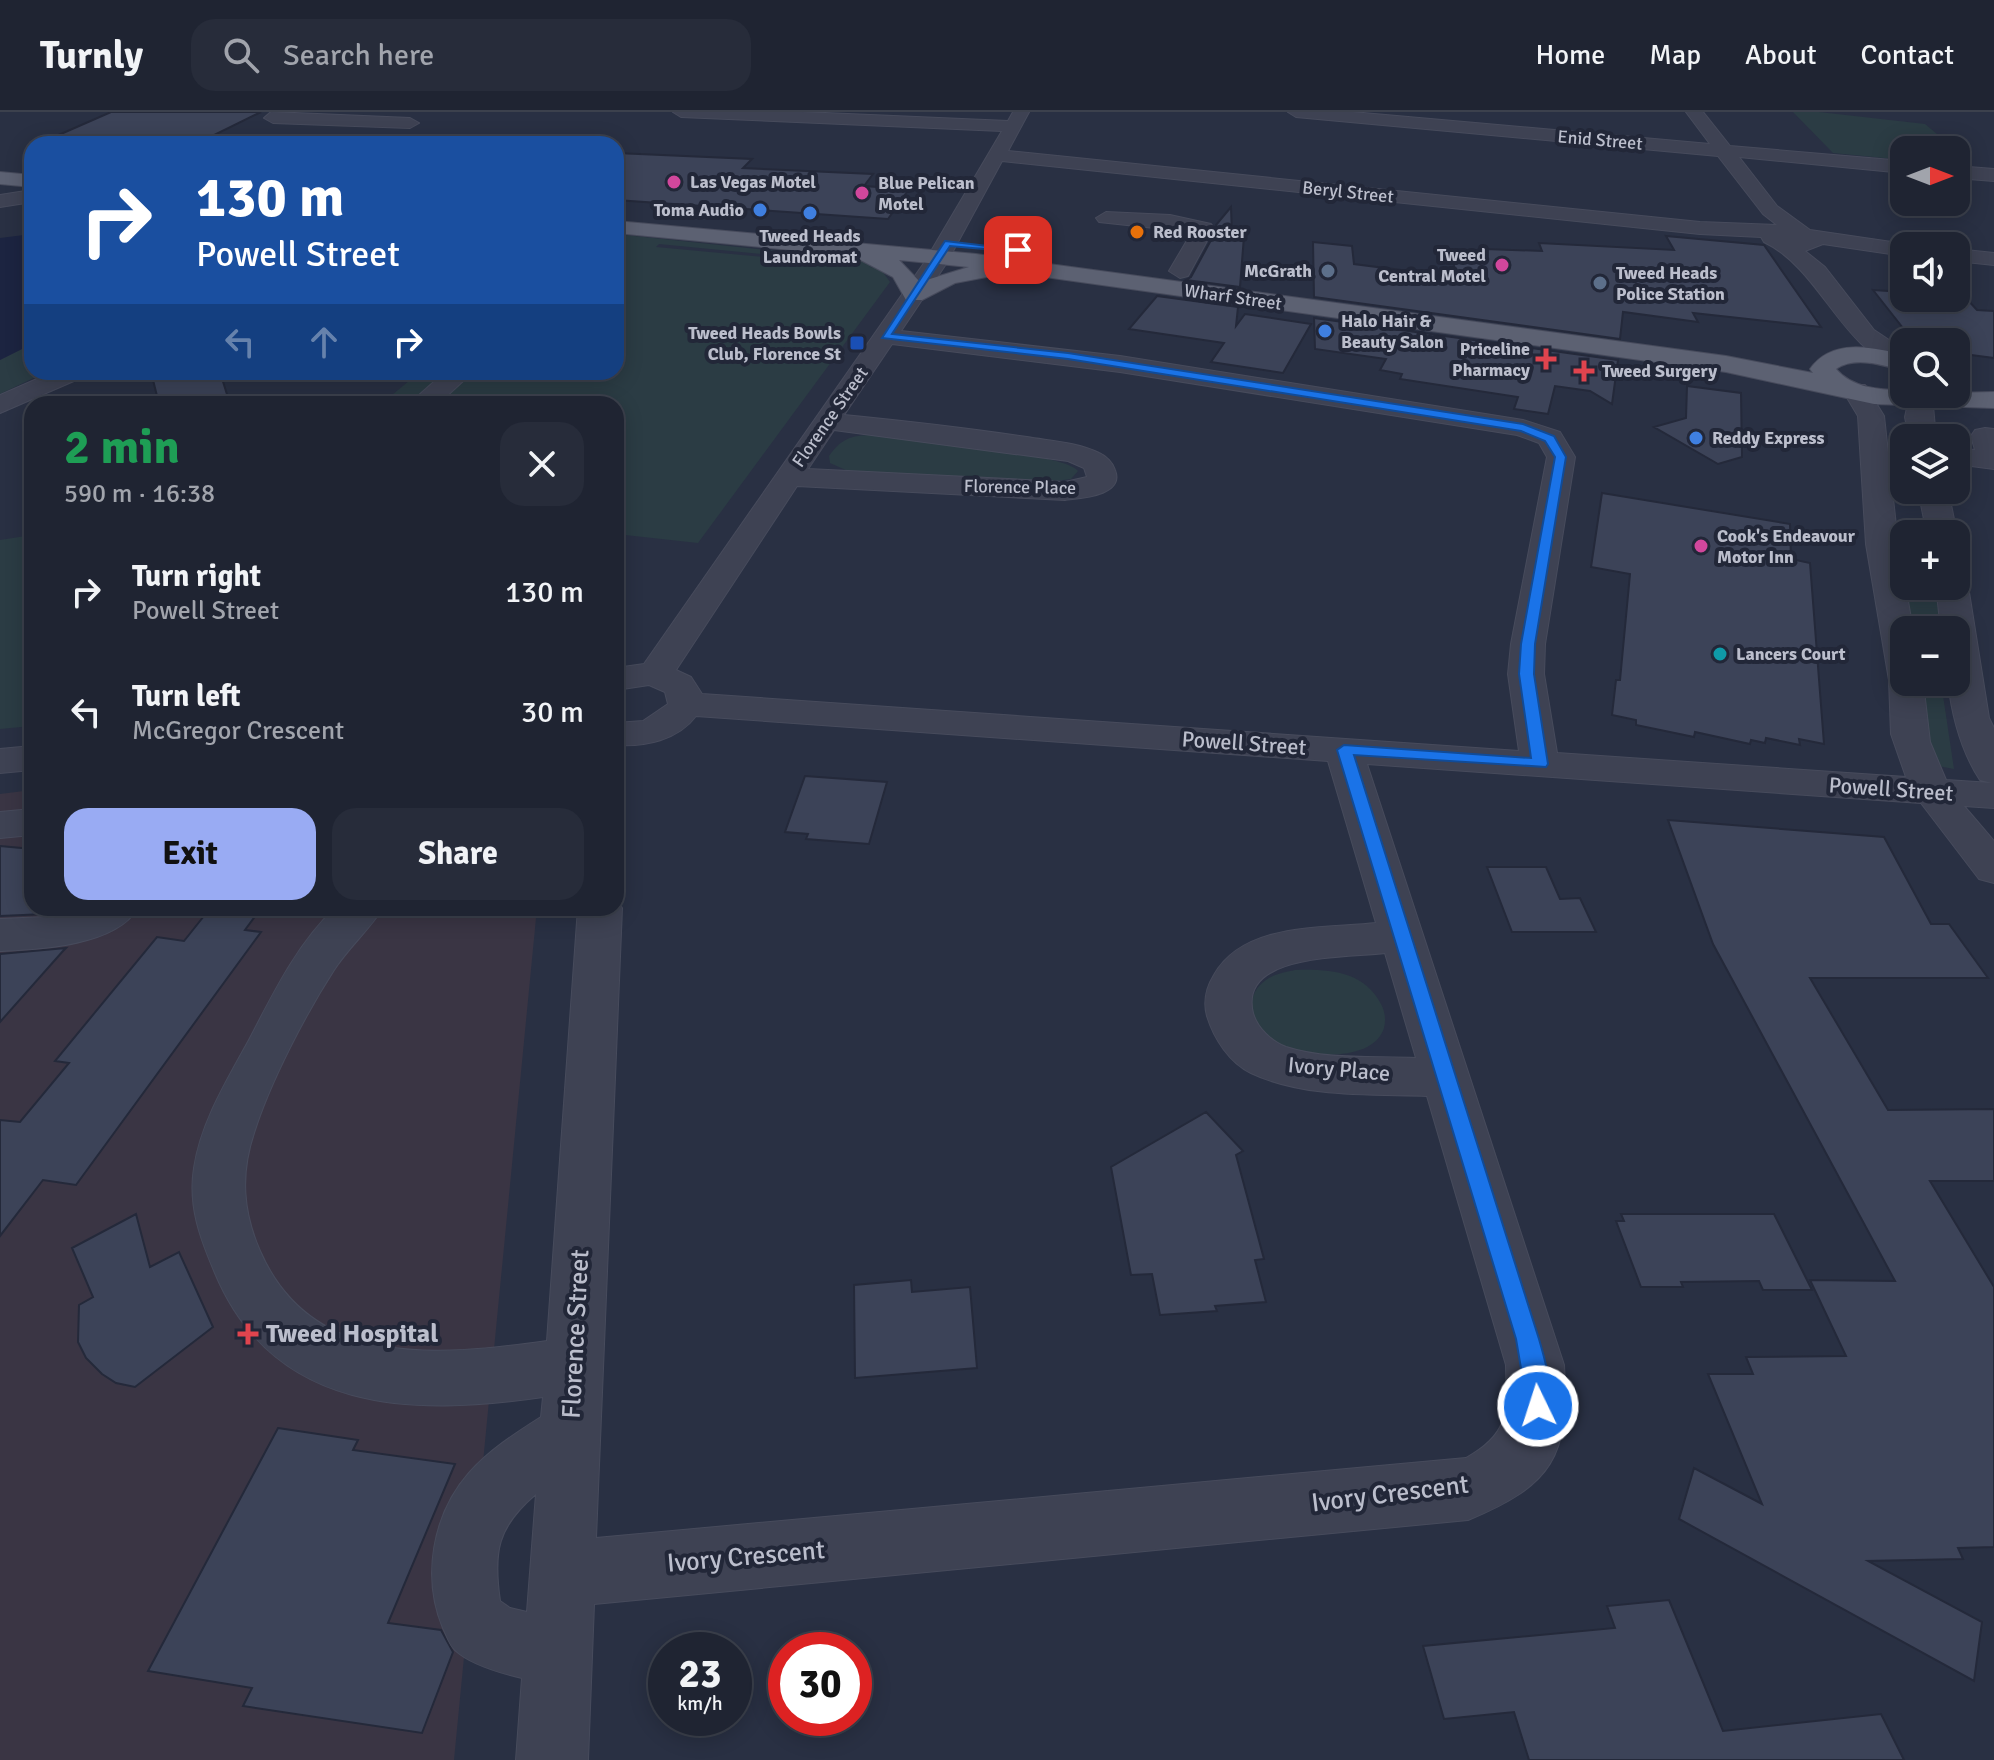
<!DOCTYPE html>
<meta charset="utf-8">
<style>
body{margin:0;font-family:Signika,sans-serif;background:#272c3a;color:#f1f3f6;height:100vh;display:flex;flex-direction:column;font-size:30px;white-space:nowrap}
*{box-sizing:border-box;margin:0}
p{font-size:26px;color:#a1a4ac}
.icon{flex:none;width:44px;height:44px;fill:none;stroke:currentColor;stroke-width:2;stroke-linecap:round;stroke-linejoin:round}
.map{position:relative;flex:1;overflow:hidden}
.side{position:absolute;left:24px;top:284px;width:600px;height:520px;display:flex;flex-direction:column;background:#1f2432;border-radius:24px;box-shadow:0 4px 20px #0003,0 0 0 2px #3c414d}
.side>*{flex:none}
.guide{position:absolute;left:24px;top:24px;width:600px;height:244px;border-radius:24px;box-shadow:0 4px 20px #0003,0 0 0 2px #3c414d;background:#1a4fa0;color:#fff;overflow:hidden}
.needle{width:52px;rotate:90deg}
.controls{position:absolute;left:1890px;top:24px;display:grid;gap:16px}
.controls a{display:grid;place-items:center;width:80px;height:80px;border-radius:16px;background:#1f2432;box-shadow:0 4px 20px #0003,0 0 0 2px #3c414d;font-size:40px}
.speed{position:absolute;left:648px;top:1520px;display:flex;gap:16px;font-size:40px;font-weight:700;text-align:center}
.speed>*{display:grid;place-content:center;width:104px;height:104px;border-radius:50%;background:#1f2432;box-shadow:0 4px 20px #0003,0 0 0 2px #3c414d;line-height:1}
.speed small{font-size:20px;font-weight:400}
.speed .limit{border:12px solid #d22;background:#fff;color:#111}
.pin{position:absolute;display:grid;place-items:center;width:68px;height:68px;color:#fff;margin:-34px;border-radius:16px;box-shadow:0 4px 12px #0006}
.me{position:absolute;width:88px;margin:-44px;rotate:356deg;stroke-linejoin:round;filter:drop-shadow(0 0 6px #0008)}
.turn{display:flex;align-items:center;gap:28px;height:168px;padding:0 40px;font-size:36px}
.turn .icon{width:104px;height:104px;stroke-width:2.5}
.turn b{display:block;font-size:56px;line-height:68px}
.lanes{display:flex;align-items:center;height:76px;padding:0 40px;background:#0003;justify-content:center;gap:40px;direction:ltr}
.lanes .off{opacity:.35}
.round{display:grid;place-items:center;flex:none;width:84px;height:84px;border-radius:24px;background:#272c3a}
.head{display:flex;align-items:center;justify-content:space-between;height:136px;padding:0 40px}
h1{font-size:48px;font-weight:800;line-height:60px;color:#1e9e55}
.button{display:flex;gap:16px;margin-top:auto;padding:16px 40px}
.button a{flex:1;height:92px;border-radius:24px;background:#99abf3;color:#111;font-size:32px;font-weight:800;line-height:92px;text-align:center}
.button a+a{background:#272c3a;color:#f1f3f6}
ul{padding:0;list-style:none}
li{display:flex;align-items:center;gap:24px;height:120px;padding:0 40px}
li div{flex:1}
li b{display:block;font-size:30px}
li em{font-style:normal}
header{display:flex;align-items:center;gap:48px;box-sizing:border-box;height:112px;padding:0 40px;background:#1f2432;border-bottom:2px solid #3c414d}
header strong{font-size:38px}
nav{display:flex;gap:44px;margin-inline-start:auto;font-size:28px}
.search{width:560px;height:72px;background:#272c3a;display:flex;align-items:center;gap:20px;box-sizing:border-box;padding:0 28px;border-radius:24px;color:#a1a4ac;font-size:30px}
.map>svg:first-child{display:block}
.medical{fill:#3a3544}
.green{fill:#2b3c44;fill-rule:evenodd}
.water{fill:#1c2441}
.building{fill:#3c4358;stroke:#24293a;stroke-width:2}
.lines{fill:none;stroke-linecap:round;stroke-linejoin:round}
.minor-casing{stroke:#474b5c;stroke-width:2}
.major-casing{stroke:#474b5c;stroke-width:2}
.minor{fill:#3e4253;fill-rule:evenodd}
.major{fill:#5c6172;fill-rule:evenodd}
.route{fill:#1a73e8;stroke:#114b97;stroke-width:2}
.hotel-dot{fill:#d1479c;stroke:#222738;stroke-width:3}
.shop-dot{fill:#3f7fe0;stroke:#222738;stroke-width:3}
.food-dot{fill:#e8710a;stroke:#222738;stroke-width:3}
.service-dot{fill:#5c6f8a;stroke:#222738;stroke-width:3}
.transit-dot{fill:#1a4fb4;stroke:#222738;stroke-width:3}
.health-dot{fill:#e0444e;stroke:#222738;stroke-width:3}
.culture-dot{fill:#0f9aa8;stroke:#222738;stroke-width:3}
.labels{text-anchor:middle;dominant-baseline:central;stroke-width:8;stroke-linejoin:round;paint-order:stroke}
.far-street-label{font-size:18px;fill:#bbbecc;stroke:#222738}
.far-poi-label{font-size:18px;font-weight:bold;fill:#bbbecc;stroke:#222738;text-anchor:start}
.street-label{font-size:22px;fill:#bbbecc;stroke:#222738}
.near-poi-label{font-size:26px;font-weight:bold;fill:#bbbecc;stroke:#222738;text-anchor:start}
.near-street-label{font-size:26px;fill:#bbbecc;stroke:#222738}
</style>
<header>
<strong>Turnly</strong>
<div class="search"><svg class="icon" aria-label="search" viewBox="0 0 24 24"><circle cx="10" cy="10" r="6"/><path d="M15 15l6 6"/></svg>Search here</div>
<nav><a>Home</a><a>Map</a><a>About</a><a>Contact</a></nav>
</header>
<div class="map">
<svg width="1994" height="1648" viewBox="0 0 1994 1648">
<rect width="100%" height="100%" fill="#293043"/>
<path class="medical" d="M 32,678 L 32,796 L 537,796 L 454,1648 L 0,1648 L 0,682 Z"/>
<path class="green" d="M 1793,0 L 1819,0 L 1925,12 L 1956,38 L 1904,38 L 1904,48 L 1833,41 Z
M 625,123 L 861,148 L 880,153 L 869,155 L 880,156 L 890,170 L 698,431 L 616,422 L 616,292 L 381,292 L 409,269 L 430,260 L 616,260 L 616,126 ZM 659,132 L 853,151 L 860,154 L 656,135 Z
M 32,232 L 32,260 L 46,260 L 0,282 L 0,248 Z
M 872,323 C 904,327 1065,341 1078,359 L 1071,367 L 1048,370 L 848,359 L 830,351 L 829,344 C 841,327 851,323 872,323 Z
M 32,423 L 32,614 L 0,617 L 0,428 Z
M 1898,453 L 1904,454 L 1904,474 L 1936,474 L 1940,518 L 1910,518 Z
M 1918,570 L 1941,570 L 1954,657 L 1938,654 L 1927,627 Z
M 1295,858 C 1329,857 1364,859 1381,892 C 1385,899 1386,908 1384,916 C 1373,951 1305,946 1279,932 C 1255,920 1239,887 1266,868 C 1274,862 1286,860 1295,858 Z"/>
<path class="water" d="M 32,122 L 32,232 L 0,248 L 0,126 Z"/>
<path class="building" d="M 111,0 L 261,0 L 196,32 L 38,32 Z
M 616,41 L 752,47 L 743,56 L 873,62 L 864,74 L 909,77 L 888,107 L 616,88 Z
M 1231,95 L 1232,123 L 1244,124 L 1240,175 L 1186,168 L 1191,165 L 1217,117 L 1216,113 Z
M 1666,124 L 1764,133 L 1821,215 L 1693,201 L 1698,210 L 1623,200 L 1620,227 L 1314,185 L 1313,130 L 1352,134 L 1354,152 L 1456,165 L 1452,143 L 1487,144 L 1485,137 L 1542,139 L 1539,131 L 1674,138 Z
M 1873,178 L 1904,180 L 1904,186 L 1966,186 L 1977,198 L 1994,199 L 1994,246 L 1956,241 L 1956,230 L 1914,230 Z
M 1157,184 L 1238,195 L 1236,214 L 1245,202 L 1311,212 L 1283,261 L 1211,250 L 1224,231 L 1129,217 Z
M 1314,206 L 1618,248 L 1612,292 L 1590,279 L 1555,274 L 1548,302 L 1514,297 L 1518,285 L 1400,267 L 1402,262 L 1380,258 L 1386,247 L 1315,237 Z
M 151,260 L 220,260 L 230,292 L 159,292 Z
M 1687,274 L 1741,281 L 1742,345 L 1718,352 L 1654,315 L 1686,306 Z
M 1602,381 L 1790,412 L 1791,447 L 1810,451 L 1824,632 L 1799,627 L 1800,633 L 1766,626 L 1765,631 L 1751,628 L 1750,632 L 1695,620 L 1694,625 L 1636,613 L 1636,608 L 1612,603 L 1616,568 L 1620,568 L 1630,462 L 1591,455 Z
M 805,664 L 887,670 L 869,732 L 806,727 L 808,722 L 785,720 Z
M 1668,708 L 1884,725 L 1931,812 L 1949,812 L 1988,866 L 1810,866 L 1888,998 L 1994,997 L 1994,1069 L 1930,1069 L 1994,1175 L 1994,1435 L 1958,1436 L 1963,1447 L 1868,1449 L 1982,1510 L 1974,1569 L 1679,1407 L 1694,1356 L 1762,1392 L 1708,1262 L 1753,1262 L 1746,1245 L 1846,1244 L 1810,1168 L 1895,1169 L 1713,832 Z
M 0,734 L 32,737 L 32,796 L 70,796 L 46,802 L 0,804 Z
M 1487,755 L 1546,755 L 1560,787 L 1580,786 L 1596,820 L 1512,820 Z
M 208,799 L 256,803 L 245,818 L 261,820 L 76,1073 L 43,1068 L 0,1124 L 0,1008 L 20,1010 L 69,951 L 55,949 L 157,825 L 184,829 Z
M 66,836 L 63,839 L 0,910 L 0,842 Z
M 1206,1000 L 1243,1039 L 1236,1043 L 1264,1147 L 1255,1148 L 1266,1190 L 1215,1194 L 1217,1199 L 1160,1203 L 1152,1162 L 1131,1163 L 1111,1055 Z
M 136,1102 L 150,1155 L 179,1140 L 213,1215 L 135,1275 L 116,1271 L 102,1262 L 86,1246 L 78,1230 L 79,1193 L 93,1185 L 72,1136 Z
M 1621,1102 L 1774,1102 L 1812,1178 L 1763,1178 L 1759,1169 L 1681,1170 L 1683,1175 L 1641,1175 L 1616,1109 L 1624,1109 Z
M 911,1168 L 912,1180 L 970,1175 L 977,1256 L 855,1266 L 854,1173 Z
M 278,1316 L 358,1328 L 353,1338 L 455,1352 L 388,1511 L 441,1518 L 453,1540 L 422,1621 L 243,1594 L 252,1576 L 148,1559 Z
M 1669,1488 L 1723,1619 L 1881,1602 L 1904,1648 L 1529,1648 L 1514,1600 L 1444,1607 L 1423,1534 L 1615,1516 L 1607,1494 Z"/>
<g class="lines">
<defs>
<path id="minor" d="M 271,0 L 410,6 L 419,11 L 410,16 L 273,11 L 264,6 Z
M 673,0 L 802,0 L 1008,9 L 1013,0 L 1029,0 L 1008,39 L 1700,110 L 1777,113 L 1763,102 L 1718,44 L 1296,5 L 1288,0 L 1352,0 L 1710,32 L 1686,0 L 1703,0 L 1730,34 L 1904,49 L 1904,61 L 1739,45 L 1777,94 L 1810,118 L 1912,133 L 1904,134 L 1904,144 L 1823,132 L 1805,139 L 1825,155 L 1874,218 L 1904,238 L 1904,257 C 1842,241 1822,158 1764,130 L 1761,125 L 1700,122 L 1002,49 L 946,152 L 901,219 L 1120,244 L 1523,308 L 1560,320 L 1575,345 L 1545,532 L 1544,562 L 1557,641 L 1906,665 L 1891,622 L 1889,568 L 1866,432 L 1858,304 L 1843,279 L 1847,273 L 1865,273 L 1884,304 L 1898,432 L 1913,518 L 1904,518 L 1904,570 L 1923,570 L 1930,630 L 1946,668 L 1992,671 L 1980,668 C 1961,639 1952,604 1948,570 L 1956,570 L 1956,518 L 1941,518 L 1936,474 L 1956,474 L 1956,465 L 1963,467 L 1968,474 L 1989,606 L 1994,616 L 1994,696 L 1964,694 L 1994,729 L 1994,771 L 1979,767 L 1921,691 L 1367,652 L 1564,1253 C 1570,1345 1552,1373 1468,1408 L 594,1492 L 588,1648 L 516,1648 L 522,1566 C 501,1561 471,1553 455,1538 C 449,1532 447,1524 443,1516 C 422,1466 432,1403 469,1361 C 489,1338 516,1321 541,1305 L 543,1285 C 413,1304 274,1302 215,1161 C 200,1126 188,1094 194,1056 C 201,1010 227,968 249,928 C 273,882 297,832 335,796 L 383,796 C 369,818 348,836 334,858 C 305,903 270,970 254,1021 C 240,1063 243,1100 260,1139 C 312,1258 440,1244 547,1229 L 578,796 L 616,796 L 616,787 L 622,796 L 596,1426 L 1466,1346 C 1511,1321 1507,1299 1506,1253 L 1427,984 C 1370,982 1304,986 1251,961 C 1230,951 1214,927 1207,904 C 1203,889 1206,876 1214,863 C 1244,810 1323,817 1376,811 L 1328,649 L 696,604 C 678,628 645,635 616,633 L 616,611 L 643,609 L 668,592 L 665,580 L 649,573 L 616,578 L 616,556 L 644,552 L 924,151 L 1002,19 L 681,5 ZM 892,232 L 1120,260 L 1517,323 L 1539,331 L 1547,345 L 1511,532 L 1508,562 L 1519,639 L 702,582 L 691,565 L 676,558 L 797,374 L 1065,388 C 1080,386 1125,384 1115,358 C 1113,351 1106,344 1099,341 C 1077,330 1050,329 1027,325 C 966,316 905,309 844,303 ZM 834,318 L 1068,349 L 1084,356 L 1087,365 L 1065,370 L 808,357 ZM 1385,841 L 1416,946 C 1374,944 1326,948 1286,935 C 1272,930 1257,916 1253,901 C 1238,841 1346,846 1385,841 ZM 536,1382 L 527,1500 L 510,1496 L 500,1489 C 493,1440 497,1415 536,1382 Z
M 1956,54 L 1994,57 L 1994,69 L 1956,66 Z
M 32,78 L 32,90 L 0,95 L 0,83 Z
M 1106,100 L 1170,103 L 1211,112 L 1214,116 L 1188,164 L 1180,166 L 1169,159 L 1192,120 L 1099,110 L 1096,106 Z
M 1956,137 L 1994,141 L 1994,153 L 1956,149 Z
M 53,260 L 87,260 L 83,265 L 0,301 L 0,283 Z
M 445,260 L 473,260 L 438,292 L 409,292 Z
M 1910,282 L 1930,282 C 1935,292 1933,313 1937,326 L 1909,326 L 1905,305 Z
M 1985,316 L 1994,317 L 1994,357 L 1956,352 L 1956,336 L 1975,338 L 1971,324 L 1975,318 Z
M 1918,378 L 1948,378 L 1957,422 L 1956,424 L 1927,422 Z
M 32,634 L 32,658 L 0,661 L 0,637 Z
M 32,697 L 32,723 L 0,726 L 0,700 Z
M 82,796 L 138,796 C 115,834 40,837 0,839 L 0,807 L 46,805 Z"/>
<path id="major" d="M 0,60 L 32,63 L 32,75 L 0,72 Z
M 616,109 L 976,142 L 1726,244 L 1813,261 L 1810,257 C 1832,226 1872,235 1904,243 L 1904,259 C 1883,253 1855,244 1836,257 C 1852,276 1880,278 1904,278 L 1904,282 L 1994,280 L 1994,296 L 1874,292 L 1726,260 L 994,158 L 992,164 L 955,171 L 922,188 L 906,188 L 893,165 L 853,144 L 616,121 ZM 899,148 L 969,155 L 920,170 Z"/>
</defs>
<use href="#minor" class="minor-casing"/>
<use href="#major" class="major-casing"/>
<use href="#minor" class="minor"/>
<use href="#major" class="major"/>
</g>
<path class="route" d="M 945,129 L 1022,138 L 1018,140 L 950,134 L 892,222 L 1068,241 L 1523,312 L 1554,324 L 1566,345 L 1535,532 L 1534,562 L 1548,652 L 1546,655 L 1354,643 L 1539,1227 C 1545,1249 1556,1281 1546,1303 L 1538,1306 L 1529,1303 L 1516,1227 L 1337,638 L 1344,633 L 1531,646 L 1519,562 L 1521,532 L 1555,345 L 1545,329 L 1521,319 L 1068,247 L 882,226 Z"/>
<g class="hotel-dot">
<circle cx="674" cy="70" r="8"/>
<circle cx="862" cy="81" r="8"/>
<circle cx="1502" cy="153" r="8"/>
<circle cx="1701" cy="434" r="8"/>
</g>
<g class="shop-dot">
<circle cx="760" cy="98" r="8"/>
<circle cx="810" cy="101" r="8"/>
<circle cx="1325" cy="219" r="8"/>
<circle cx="1696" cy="326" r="8"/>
</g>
<circle class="food-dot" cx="1137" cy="120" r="8"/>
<g class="service-dot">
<circle cx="1328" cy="159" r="8"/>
<circle cx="1600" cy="171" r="8"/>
</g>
<rect class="transit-dot" x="849" y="223" width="16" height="16" rx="4"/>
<g class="health-dot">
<path d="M1542 235h8v8h8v8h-8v8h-8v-8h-8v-8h8z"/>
<path d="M1580 247h8v8h8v8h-8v8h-8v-8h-8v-8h8z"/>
<path d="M244 1210h8v8h8v8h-8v8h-8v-8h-8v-8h8z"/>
</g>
<circle class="culture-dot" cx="1720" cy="542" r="8"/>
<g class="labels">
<g class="far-street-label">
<text transform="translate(1600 28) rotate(5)">Enid Street</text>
<text transform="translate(1348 80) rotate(6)">Beryl Street</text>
<text transform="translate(1233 185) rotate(8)">Wharf Street</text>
<text transform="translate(830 305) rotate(-55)">Florence Street</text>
<text transform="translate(1020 375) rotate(1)">Florence Place</text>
</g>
<g class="far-poi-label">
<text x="690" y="70">Las Vegas Motel</text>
<text x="878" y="71">Blue Pelican<tspan x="878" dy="21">Motel</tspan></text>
<text x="744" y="98" text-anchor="end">Toma Audio</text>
<text x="1153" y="120">Red Rooster</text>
<text x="810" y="124" text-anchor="middle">Tweed Heads<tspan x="810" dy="21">Laundromat</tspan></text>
<text x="1486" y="143" text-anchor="end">Tweed<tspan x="1486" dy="21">Central Motel</tspan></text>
<text x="1312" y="159" text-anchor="end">McGrath</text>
<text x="1616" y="161">Tweed Heads<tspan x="1616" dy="21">Police Station</tspan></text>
<text x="1341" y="209">Halo Hair &amp;<tspan x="1341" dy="21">Beauty Salon</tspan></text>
<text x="841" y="221" text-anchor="end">Tweed Heads Bowls<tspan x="841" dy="21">Club, Florence St</tspan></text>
<text x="1530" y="237" text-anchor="end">Priceline<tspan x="1530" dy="21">Pharmacy</tspan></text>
<text x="1602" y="259">Tweed Surgery</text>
<text x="1712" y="326">Reddy Express</text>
<text x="1717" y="424">Cook's Endeavour<tspan x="1717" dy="21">Motor Inn</tspan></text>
<text x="1736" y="542">Lancers Court</text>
</g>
<g class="street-label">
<text transform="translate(1244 631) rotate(4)">Powell Street</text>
<text transform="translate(1891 677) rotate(4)">Powell Street</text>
<text transform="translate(1339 957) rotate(5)">Ivory Place</text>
</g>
<g class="near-poi-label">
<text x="266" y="1222">Tweed Hospital</text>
</g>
<g class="near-street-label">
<text transform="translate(576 1222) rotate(-87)">Florence Street</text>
<text transform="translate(1390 1382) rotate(-7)">Ivory Crescent</text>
<text transform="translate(746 1445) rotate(-5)">Ivory Crescent</text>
</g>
</g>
</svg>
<div class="controls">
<a><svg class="needle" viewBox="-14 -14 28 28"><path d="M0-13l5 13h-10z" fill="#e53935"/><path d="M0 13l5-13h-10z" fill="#a1a4ac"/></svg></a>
<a><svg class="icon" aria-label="sound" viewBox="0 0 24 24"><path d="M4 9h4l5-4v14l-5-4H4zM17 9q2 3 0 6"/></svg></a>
<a><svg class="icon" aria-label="search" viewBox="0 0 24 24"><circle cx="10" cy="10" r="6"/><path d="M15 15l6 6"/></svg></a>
<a><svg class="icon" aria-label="layers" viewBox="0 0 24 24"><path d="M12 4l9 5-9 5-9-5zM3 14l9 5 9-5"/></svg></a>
<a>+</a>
<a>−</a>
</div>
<div class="speed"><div>23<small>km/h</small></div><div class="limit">30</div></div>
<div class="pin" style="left:1018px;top:138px;background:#d93025"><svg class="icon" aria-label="arrive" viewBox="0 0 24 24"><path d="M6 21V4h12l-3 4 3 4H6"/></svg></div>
<svg class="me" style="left:1538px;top:1294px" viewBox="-20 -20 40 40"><circle r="17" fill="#1a73e8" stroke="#fff" stroke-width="3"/><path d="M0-11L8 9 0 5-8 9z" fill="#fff"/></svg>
<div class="guide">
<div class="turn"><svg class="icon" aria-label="right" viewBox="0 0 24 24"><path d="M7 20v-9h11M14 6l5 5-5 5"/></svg><div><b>130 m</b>Powell Street</div></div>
<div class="lanes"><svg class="icon off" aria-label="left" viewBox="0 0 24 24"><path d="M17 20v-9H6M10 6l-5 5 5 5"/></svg><svg class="icon off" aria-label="ahead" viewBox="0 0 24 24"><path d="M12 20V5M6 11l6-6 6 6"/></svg><svg class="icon" aria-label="right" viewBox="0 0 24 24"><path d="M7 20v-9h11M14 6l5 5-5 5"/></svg></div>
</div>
<section class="side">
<div class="head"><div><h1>2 min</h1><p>590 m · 16:38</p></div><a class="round"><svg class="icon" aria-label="close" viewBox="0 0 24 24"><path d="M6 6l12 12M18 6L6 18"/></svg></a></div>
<ul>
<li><svg class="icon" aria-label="right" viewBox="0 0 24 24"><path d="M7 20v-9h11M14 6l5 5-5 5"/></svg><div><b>Turn right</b><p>Powell Street</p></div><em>130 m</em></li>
<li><svg class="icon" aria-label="left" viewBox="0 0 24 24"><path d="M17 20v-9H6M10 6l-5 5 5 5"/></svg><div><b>Turn left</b><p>McGregor Crescent</p></div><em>30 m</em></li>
</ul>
<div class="button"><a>Exit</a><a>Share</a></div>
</section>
</div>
